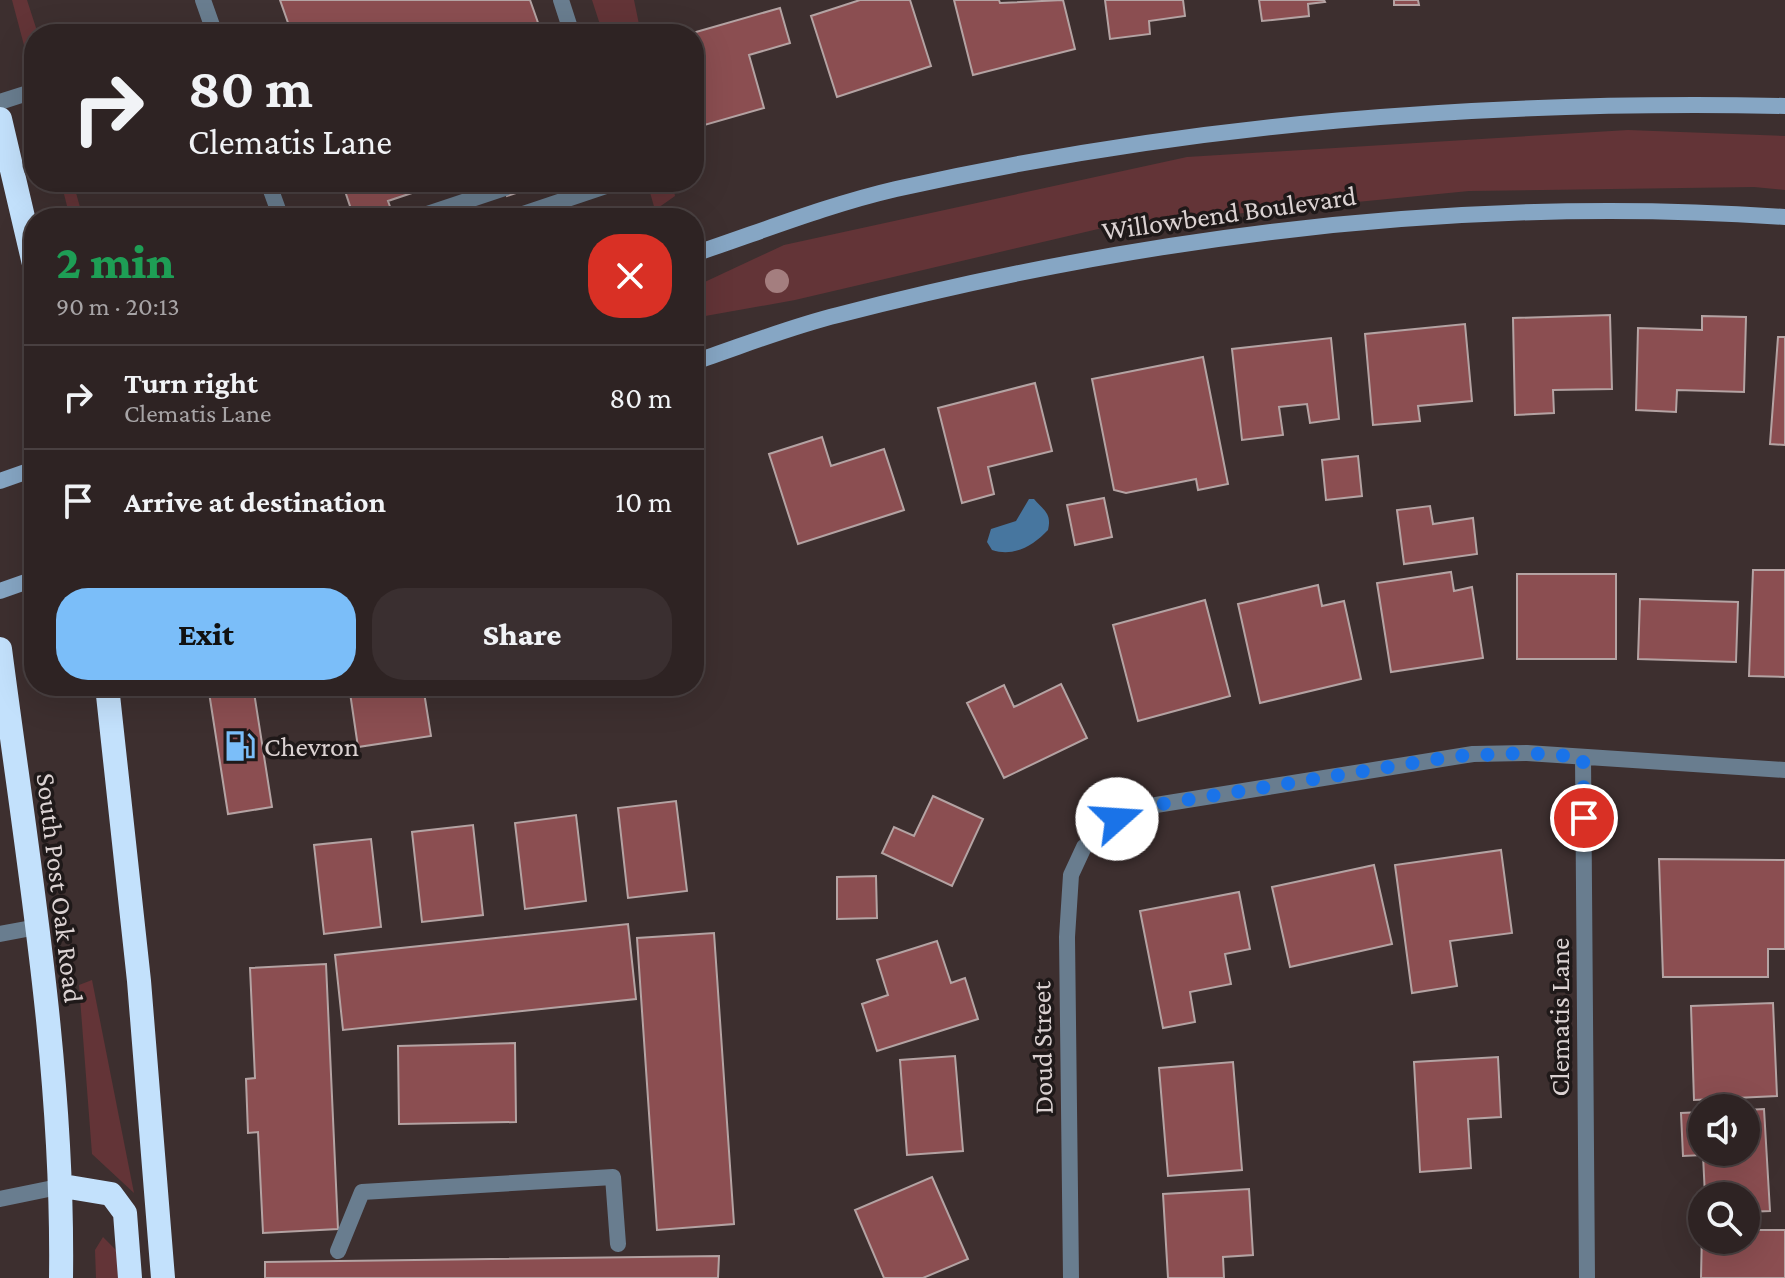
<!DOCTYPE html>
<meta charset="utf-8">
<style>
body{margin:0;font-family:"Crimson Pro",serif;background:#3a2f30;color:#f1f3f6;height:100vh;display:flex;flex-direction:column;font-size:30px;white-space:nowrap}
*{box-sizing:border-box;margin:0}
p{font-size:26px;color:#a7a4a6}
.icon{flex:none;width:44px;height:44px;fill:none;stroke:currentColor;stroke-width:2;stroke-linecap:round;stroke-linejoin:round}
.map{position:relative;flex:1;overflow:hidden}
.drawer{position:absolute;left:24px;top:208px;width:680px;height:488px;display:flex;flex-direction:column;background:#2e2323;border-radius:32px;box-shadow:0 8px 32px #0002,0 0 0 2px #494041}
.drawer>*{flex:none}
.banner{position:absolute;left:24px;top:24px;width:680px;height:168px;border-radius:32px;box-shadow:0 8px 32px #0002,0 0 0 2px #494041;background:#2e2323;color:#f1f3f6;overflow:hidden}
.tools{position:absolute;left:1688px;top:1094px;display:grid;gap:16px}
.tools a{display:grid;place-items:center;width:72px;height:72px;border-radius:50%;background:#2e2323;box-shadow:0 8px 32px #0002,0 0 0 2px #494041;font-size:40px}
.pin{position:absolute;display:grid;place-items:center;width:68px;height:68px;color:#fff;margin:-34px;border:4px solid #fff;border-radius:50%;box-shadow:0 2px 8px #0007}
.me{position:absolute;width:88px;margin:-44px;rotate:71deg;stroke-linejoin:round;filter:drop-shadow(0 0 6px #0008)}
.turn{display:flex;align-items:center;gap:28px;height:168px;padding:0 32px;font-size:36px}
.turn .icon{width:104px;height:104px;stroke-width:2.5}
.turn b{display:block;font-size:56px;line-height:68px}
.round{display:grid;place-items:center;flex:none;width:84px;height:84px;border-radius:32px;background:#3a2f30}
.summary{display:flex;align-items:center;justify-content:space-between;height:136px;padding:0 32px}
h1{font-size:48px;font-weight:800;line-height:60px;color:#1e9e55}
.action{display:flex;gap:16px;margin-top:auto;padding:16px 32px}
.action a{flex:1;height:92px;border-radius:32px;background:#7bbef9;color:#111;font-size:32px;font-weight:800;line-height:92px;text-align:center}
.action a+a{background:#3a2f30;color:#f1f3f6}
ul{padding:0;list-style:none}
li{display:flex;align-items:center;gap:24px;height:104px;padding:0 32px;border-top:2px solid #494041}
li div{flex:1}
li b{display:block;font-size:30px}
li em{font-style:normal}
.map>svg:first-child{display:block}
.green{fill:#633437}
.water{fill:#47769f}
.building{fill:#8b4e51;stroke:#b4a3a3;stroke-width:2}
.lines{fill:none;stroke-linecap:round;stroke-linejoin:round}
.lane{stroke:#697d8f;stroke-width:16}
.street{stroke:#697d8f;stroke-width:16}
.secondary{stroke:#86a6c4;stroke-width:16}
.highway{stroke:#c3e1fc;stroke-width:24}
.tree{fill:#a47e7f}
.route{stroke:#1a73e8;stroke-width:14;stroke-dasharray:0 25.2}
.labels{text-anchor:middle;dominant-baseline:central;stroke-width:7;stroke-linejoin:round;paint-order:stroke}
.street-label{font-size:28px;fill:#dbd2d2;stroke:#1f1919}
.poi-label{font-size:28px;fill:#dbd2d2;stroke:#1f1919;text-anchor:start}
</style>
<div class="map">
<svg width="1785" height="1278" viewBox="0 0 1785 1278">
<rect width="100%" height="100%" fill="#3d2f2f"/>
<path class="green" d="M 12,0 L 27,0 L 38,34 L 34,34 L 34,63 L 29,64 Z
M 592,0 L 634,0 L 641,34 L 603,34 Z
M 1628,130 L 1785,136 L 1785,190 L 1754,187 L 1469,191 L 1111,226 L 795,300 L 694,318 L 694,287 L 784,245 L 1187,157 Z
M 61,182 L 73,182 L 83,218 L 70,218 Z
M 647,182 L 672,182 L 675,196 L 655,210 Z
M 92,980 L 134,1193 L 92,1154 L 79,985 Z
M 103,1237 L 117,1251 L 118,1278 L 96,1278 L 95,1250 Z"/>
<path class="water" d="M 1029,499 L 1034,499 C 1044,511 1052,513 1048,530 C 1033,546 1014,557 992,550 L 987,542 L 991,529 L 1016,521 Z"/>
<path class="building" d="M 280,0 L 530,0 L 542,34 L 292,34 Z
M 860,0 L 910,0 L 931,66 L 837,97 L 811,16 Z
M 954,0 L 999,0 L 1000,3 L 1063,0 L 1075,49 L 973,75 Z
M 1105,0 L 1183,0 L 1185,16 L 1149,21 L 1150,34 L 1110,39 Z
M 1259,0 L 1324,0 L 1325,2 L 1308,4 L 1309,16 L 1262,21 Z
M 1394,0 L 1418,0 L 1419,5 L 1394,5 Z
M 780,8 L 790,43 L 749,55 L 764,108 L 694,128 L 694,34 L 689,34 Z
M 342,182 L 445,182 L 388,201 L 393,215 L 383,218 L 354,218 Z
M 503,182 L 549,182 L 507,196 Z
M 1610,315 L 1612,389 L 1553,390 L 1554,413 L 1515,415 L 1513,318 Z
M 1702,316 L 1746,317 L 1744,392 L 1677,390 L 1676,412 L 1636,410 L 1638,328 L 1702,330 Z
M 1465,324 L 1472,401 L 1418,406 L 1420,421 L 1373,425 L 1365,334 Z
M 1778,337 L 1785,337 L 1785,445 L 1770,444 Z
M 1331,338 L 1339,419 L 1310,423 L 1307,404 L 1279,407 L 1283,435 L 1242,440 L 1232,349 Z
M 1203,357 L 1228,484 L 1198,490 L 1196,479 L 1126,493 L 1114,490 L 1092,379 Z
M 1035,383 L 1052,451 L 988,467 L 994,494 L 962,503 L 938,408 Z
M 822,437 L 831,466 L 884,449 L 904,510 L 798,544 L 769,454 Z
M 1358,456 L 1362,496 L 1326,500 L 1322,460 Z
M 1104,498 L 1112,537 L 1075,545 L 1067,505 Z
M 1430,506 L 1433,524 L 1473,518 L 1477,554 L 1404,564 L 1397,510 Z
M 1753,570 L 1785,570 L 1785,677 L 1749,676 Z
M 1451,572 L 1454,591 L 1472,587 L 1483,658 L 1391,672 L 1377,583 Z
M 1517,574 L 1616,574 L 1616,659 L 1517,659 Z
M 1318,585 L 1322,606 L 1344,601 L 1361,679 L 1260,703 L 1238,604 Z
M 1640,599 L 1738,602 L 1736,662 L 1638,659 Z
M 1205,600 L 1230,696 L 1138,721 L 1113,625 Z
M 1061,684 L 1087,738 L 1004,778 L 967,703 L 1004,685 L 1014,707 Z
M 208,686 L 253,686 L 272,807 L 228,814 Z
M 349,686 L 423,686 L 431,736 L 358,747 Z
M 549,686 L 616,686 L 551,696 Z
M 933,796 L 983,819 L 952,886 L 882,853 L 894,827 L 914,836 Z
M 676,801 L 687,891 L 628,898 L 618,808 Z
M 576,815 L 586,901 L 525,909 L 515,823 Z
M 473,825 L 483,915 L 422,922 L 412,832 Z
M 371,839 L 381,927 L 324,934 L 314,845 Z
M 1501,850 L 1512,933 L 1450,941 L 1457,986 L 1412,993 L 1395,865 Z
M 1659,859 L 1785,860 L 1785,949 L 1768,949 L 1768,977 L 1663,977 Z
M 1374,865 L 1392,944 L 1290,967 L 1272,887 Z
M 876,876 L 877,918 L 837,919 L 837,877 Z
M 1239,892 L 1250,949 L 1225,954 L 1231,984 L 1190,992 L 1195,1022 L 1163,1028 L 1140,911 Z
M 628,924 L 636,999 L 343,1030 L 335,955 Z
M 714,933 L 734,1224 L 657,1230 L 637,938 Z
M 937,941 L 951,983 L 965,978 L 978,1019 L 877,1051 L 862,1004 L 888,995 L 877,960 Z
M 326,964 L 338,1229 L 263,1233 L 258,1132 L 248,1133 L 246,1079 L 255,1078 L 250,968 Z
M 1773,1003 L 1777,1096 L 1694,1100 L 1691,1006 Z
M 515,1043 L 516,1122 L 399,1124 L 398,1046 Z
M 955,1056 L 963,1151 L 907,1155 L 900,1060 Z
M 1498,1057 L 1501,1117 L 1468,1119 L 1471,1168 L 1420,1172 L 1414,1062 Z
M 1233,1062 L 1242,1170 L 1168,1176 L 1159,1068 Z
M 1764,1109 L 1770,1211 L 1746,1212 L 1746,1196 L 1705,1196 L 1703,1155 L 1683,1156 L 1681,1113 L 1702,1112 L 1702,1152 L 1746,1152 L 1746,1110 Z
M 932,1177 L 968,1259 L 923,1278 L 884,1278 L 855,1210 Z
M 1249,1189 L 1253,1255 L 1223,1257 L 1224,1278 L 1168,1278 L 1163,1194 Z
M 1702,1230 L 1702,1240 L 1746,1240 L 1746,1230 L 1785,1230 L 1785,1278 L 1701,1278 Z
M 719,1256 L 718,1278 L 265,1278 L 265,1262 Z"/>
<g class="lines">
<path class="lane" d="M 203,0 L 215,34
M 561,0 L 572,34
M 0,102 L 34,91
M 268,182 L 281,218
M 415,218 L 505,188
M 511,218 L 618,182
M 0,934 L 37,927
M 0,1199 L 63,1186
M 338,1251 L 362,1192 L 613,1177 L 618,1244"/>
<path class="street" d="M 1583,757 L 1587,1278
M 1071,1278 L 1067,937 L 1071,875 L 1084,847 L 1131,809 L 1473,754 L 1527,753 L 1785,770"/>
<path class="secondary" d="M 694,254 C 760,232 827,205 896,189 C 1190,123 1484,100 1785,106
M 694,362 C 742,346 789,327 838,315 C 1147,235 1466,195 1785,217
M 0,481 L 34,469
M 0,591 L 34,579"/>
<path class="highway" d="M 0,119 L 34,264
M 0,649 C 27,857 64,1068 61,1278
M 107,686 L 139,981 L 163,1278
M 63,1186 L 111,1194 L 125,1213 L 130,1278"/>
</g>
<circle class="tree" cx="777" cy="281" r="12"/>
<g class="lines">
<path class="route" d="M 1117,819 L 1131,809 L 1456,756 L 1527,753 L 1583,757 L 1584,818"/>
</g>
<defs>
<symbol id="fuel-bare" viewBox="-9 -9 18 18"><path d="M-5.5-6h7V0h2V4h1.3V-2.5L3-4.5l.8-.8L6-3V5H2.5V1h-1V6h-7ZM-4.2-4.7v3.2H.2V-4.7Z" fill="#7bbef9" stroke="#1f1919" stroke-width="2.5" paint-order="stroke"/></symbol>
</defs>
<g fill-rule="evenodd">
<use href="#fuel-bare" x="218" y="724" width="44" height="44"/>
</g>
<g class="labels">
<g class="street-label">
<text transform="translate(1229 213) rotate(-8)">Willowbend Boulevard</text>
<text transform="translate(60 888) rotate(83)">South Post Oak Road</text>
<text transform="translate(1559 1017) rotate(-90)">Clematis Lane</text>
<text transform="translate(1042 1048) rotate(-91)">Doud Street</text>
</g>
<g class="poi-label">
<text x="264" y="746">Chevron</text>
</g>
</g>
</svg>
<div class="tools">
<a><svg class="icon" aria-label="sound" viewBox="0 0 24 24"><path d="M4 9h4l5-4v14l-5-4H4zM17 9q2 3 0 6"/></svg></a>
<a><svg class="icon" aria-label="search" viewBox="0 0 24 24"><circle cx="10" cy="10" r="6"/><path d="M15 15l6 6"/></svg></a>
</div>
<div class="pin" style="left:1584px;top:818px;background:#d93025"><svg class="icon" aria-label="arrive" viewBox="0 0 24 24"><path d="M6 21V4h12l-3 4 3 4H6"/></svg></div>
<svg class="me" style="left:1117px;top:819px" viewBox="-20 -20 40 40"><circle r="19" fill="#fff"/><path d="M0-13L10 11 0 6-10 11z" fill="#1a73e8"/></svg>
<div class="banner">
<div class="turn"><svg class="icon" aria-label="right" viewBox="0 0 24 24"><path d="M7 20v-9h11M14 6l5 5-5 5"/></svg><div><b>80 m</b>Clematis Lane</div></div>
</div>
<section class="drawer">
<div class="summary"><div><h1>2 min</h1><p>90 m · 20:13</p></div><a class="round" style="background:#d93025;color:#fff"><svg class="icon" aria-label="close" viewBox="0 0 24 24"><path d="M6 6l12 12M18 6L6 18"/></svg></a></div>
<ul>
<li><svg class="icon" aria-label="right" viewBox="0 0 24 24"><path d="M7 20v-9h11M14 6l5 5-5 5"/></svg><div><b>Turn right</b><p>Clematis Lane</p></div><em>80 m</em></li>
<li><svg class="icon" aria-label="arrive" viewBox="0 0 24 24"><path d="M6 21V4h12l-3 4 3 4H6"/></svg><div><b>Arrive at destination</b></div><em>10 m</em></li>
</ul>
<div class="action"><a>Exit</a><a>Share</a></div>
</section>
</div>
